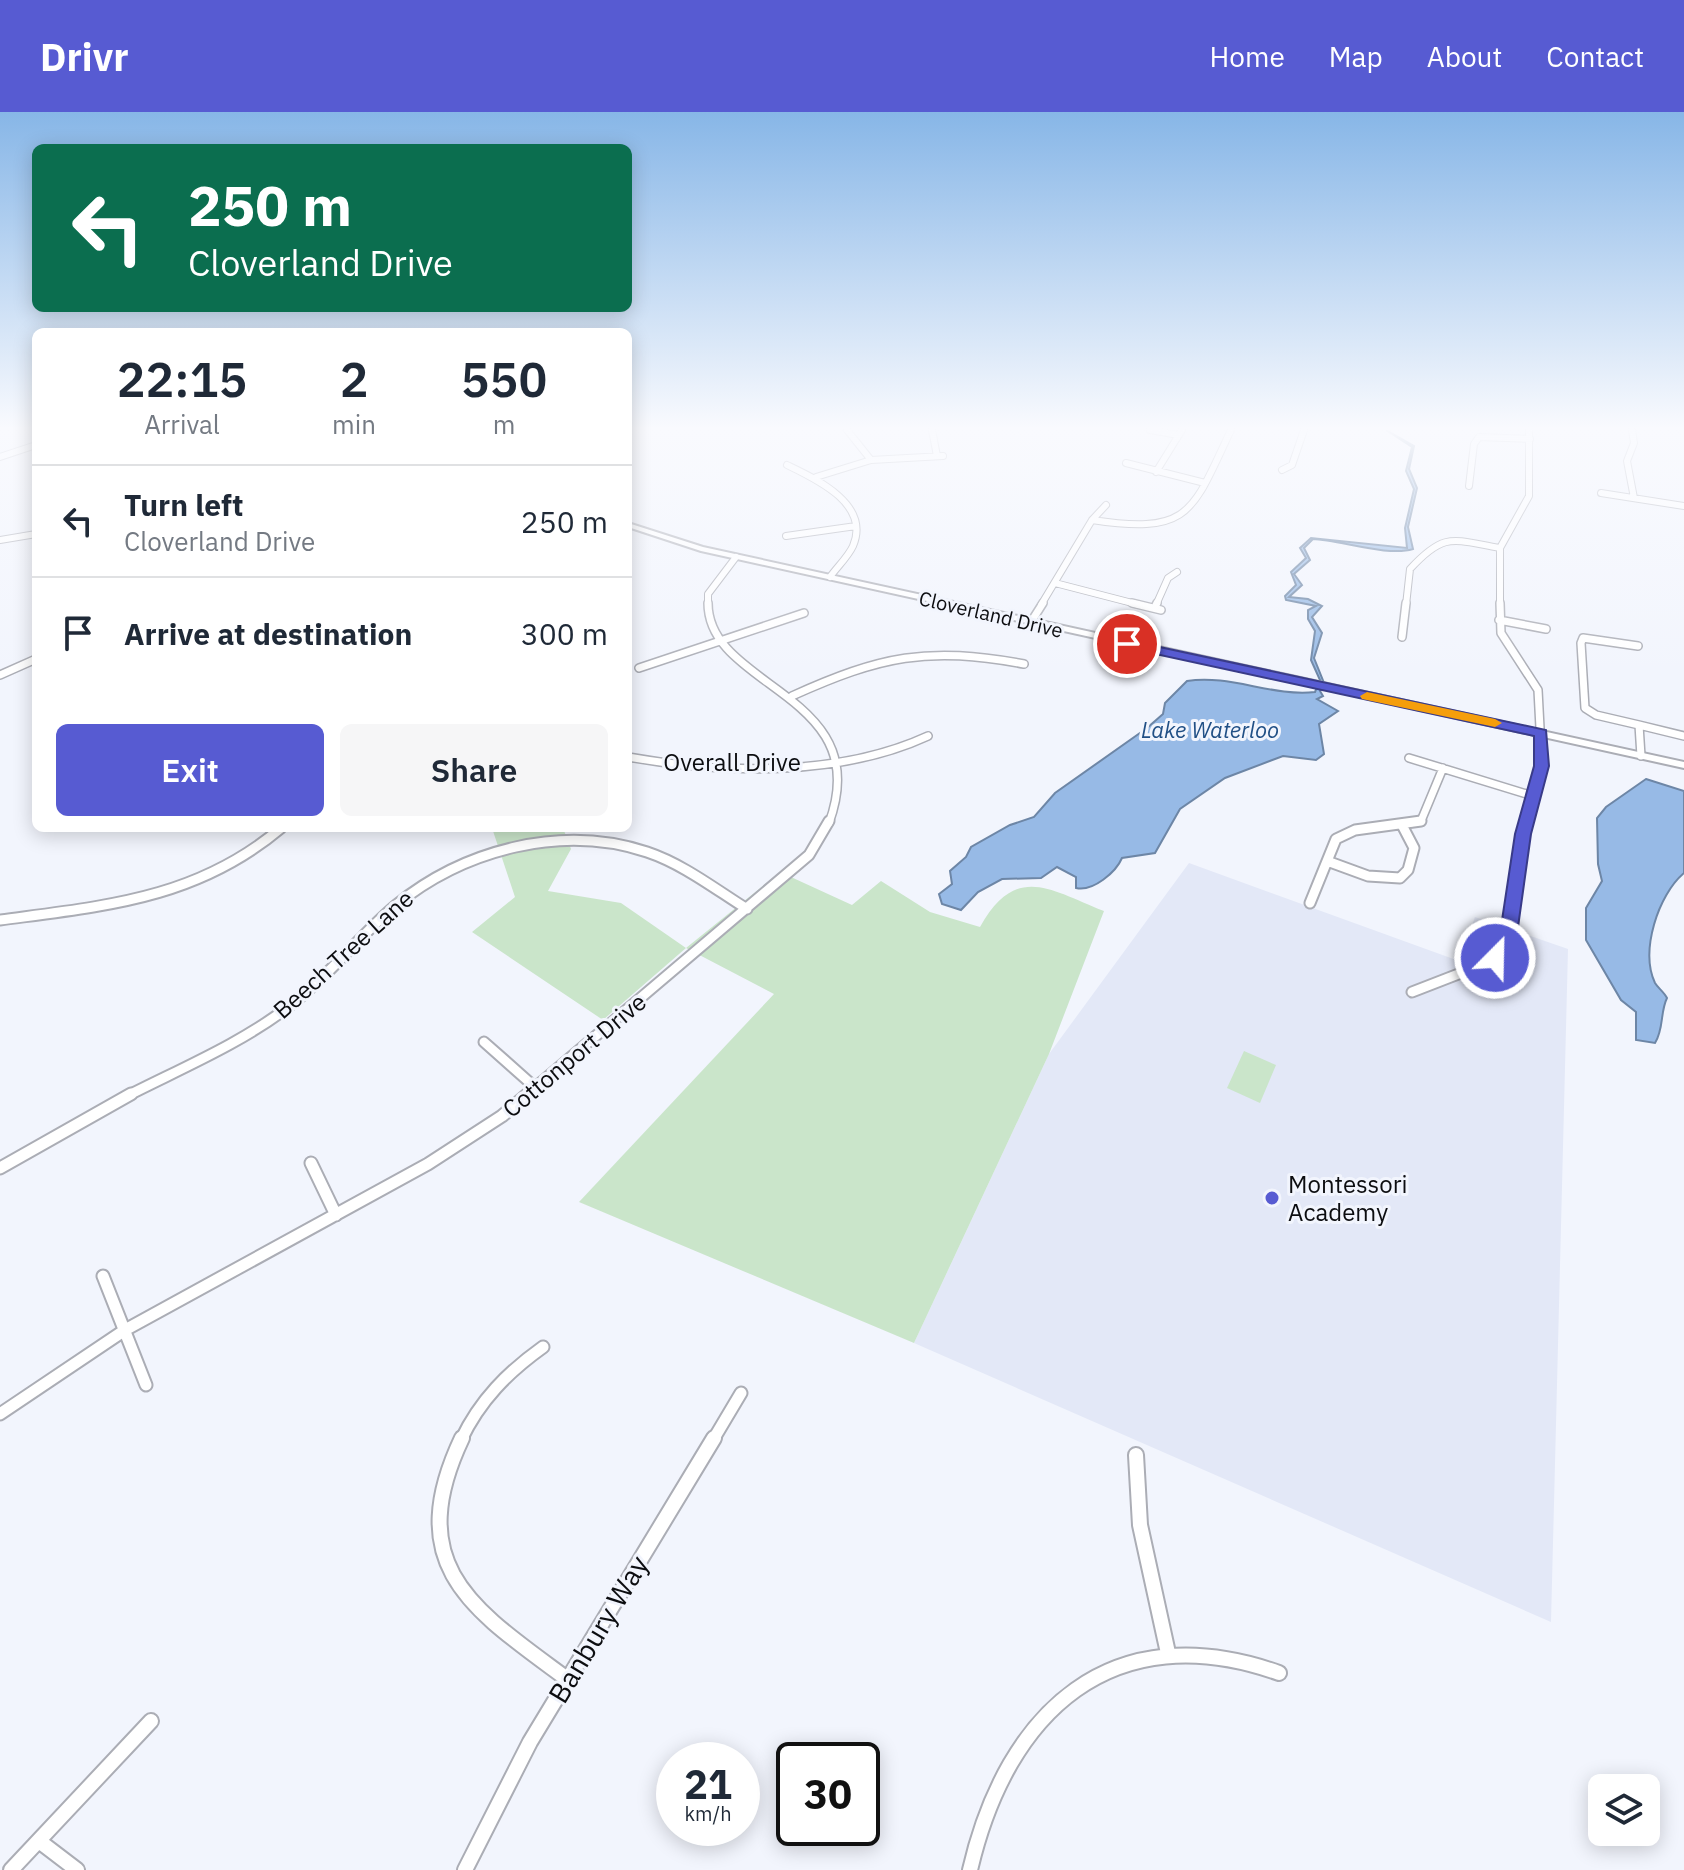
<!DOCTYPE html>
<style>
body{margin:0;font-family:"IBM Plex Sans",sans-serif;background:#f6f6f7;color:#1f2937;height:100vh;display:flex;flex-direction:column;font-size:30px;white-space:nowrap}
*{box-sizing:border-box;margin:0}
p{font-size:26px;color:#747a83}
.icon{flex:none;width:44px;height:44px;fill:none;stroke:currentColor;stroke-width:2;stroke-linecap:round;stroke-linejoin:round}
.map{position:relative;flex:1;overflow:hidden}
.details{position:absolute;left:32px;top:216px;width:600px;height:504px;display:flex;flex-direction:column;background:#fff;border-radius:12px;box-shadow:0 4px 20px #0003}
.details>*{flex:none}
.hud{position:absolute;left:32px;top:32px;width:600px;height:168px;border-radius:12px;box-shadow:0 4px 20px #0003;background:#0b6e4f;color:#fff;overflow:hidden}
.tools{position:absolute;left:1588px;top:1662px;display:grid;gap:16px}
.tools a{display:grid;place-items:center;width:72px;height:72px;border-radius:12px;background:#fff;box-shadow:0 4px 20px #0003;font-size:40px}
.speed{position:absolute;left:656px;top:1630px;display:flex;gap:16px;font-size:40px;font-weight:700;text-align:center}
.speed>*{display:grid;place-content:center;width:104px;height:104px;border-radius:50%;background:#fff;box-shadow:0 4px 20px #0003;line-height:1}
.speed small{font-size:20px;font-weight:400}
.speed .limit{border:4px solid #111;border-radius:12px;background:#fff;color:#111}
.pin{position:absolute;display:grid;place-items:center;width:68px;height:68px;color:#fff;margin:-34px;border:4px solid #fff;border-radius:50%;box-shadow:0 2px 8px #0007}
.me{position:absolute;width:88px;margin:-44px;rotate:23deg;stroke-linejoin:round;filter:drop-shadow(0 0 6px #0008)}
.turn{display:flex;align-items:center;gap:28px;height:168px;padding:0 24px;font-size:36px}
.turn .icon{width:104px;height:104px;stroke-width:2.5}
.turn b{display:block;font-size:56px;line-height:68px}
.eta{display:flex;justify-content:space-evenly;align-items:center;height:136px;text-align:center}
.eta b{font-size:48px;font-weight:600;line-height:56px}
.action{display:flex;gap:16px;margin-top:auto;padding:16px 24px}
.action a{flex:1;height:92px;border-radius:12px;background:#575bd2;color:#fff;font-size:32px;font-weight:600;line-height:92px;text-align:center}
.action a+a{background:#f6f6f7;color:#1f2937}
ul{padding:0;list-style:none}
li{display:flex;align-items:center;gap:24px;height:112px;padding:0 24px;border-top:2px solid #e0e1e3}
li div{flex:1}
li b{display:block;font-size:30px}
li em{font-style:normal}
header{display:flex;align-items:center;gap:48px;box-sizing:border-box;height:112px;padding:0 40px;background:#575bd2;color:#fff}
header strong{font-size:38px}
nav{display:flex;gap:44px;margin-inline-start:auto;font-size:28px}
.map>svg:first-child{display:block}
.built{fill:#e3e8f7}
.green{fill:#cae5ca}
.water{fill:#97bae6;stroke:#6d86a6;stroke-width:2}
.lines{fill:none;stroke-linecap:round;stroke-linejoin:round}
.minor-far4-casing{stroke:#abadb5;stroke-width:8}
.minor-far3-casing{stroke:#abadb5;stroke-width:10}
.minor-far2-casing{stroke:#abadb5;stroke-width:13}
.minor-far1-casing{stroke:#abadb5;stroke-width:15}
.minor-casing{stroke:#abadb5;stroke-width:18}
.secondary-casing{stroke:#abadb5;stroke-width:4}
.minor-far4{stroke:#fff;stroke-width:6}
.minor-far3{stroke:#fff;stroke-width:7}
.minor-far2{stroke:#fff;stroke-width:9}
.minor-far1{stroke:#fff;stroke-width:11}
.minor{stroke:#fff;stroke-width:14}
.secondary{fill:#fff;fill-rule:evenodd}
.route{fill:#575bd2;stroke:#393b88;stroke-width:2}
.slow{fill:#f59e0b}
.poi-dot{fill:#575bd2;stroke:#f2f5fd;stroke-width:3}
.labels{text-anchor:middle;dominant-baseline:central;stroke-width:6;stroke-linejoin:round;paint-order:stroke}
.far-street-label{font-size:20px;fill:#0c0d10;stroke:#f2f5fd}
.far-water-label{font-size:22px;font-style:italic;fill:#204f85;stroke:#f2f5fd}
.street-label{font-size:24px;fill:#0c0d10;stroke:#f2f5fd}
.poi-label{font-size:24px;fill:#0c0d10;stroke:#f2f5fd;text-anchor:start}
.near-street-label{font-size:28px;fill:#0c0d10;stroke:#f2f5fd}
</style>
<header>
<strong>Drivr</strong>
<nav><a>Home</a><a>Map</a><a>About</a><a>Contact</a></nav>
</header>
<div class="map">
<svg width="1684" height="1758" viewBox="0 0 1684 1758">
<rect width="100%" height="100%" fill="#f2f5fd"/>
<path class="built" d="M 1189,751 L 1459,849 L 1475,805 L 1568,837 L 1551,1510 L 914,1231 L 1049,942 Z"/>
<path class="green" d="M 492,716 L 563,716 L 571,737 L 548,779 L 621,791 L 686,836 L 780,760 L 852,793 L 881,769 L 930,800 L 980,815 C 1016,751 1049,777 1104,799 L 1049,942 L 914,1231 L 579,1090 L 774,882 L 686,836 L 603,908 L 472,820 L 515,785 Z
M 1244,939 L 1276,953 L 1260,991 L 1227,976 Z"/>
<path class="water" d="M 1386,318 L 1414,334 L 1409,357 L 1417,376 L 1408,415 L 1413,437 C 1388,445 1340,428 1313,427 L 1304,436 L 1310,448 L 1294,462 L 1302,473 L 1289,485 L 1308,487 L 1322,494 L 1312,505 L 1322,521 L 1314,546 L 1324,571 L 1320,579 L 1323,584 L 1317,587 L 1338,599 L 1319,612 L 1324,642 L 1316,648 L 1283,644 L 1225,666 L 1180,697 L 1155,741 L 1122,746 C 1116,760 1093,780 1076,776 L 1076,765 L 1057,755 L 1041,766 L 1002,767 L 978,780 L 961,798 L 942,792 L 939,782 L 952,772 L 950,759 L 966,745 L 971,735 L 1010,713 L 1034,705 L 1055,681 L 1147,616 L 1163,602 L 1165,591 L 1187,569 C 1230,562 1272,585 1315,580 L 1320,568 L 1311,548 L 1315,519 L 1308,507 L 1308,498 L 1316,494 L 1286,488 L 1285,484 L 1296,473 L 1291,460 L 1306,446 L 1300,436 L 1311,426 L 1407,436 L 1405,416 L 1414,377 L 1406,359 L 1412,335 Z
M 1646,667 L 1684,679 L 1684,761 C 1658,783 1640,839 1655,871 C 1658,876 1664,880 1667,886 C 1660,900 1664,917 1655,931 L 1636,928 L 1636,900 L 1621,888 L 1586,828 L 1586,796 L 1602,769 L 1598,752 L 1597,706 L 1606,695 Z"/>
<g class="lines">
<defs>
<path id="minor-far4" d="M 847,318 L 871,348
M 932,318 L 937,344
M 1150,318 L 1179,323
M 1632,318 L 1634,331 L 1627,349 L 1634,386
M 0,345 L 36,333
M 1126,351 L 1205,371
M 787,353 C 816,367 871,392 853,434 C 848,445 837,455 830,465
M 1282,358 L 1292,353 L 1304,318
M 1156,360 L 1182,318
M 816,365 L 871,348 L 943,344
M 1469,374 L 1474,332 L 1479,325 L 1530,327
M 1601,381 L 1684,394
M 1092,408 C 1191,423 1192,400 1231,318
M 786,424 L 856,414
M 0,428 L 36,422
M 1055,471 L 1140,493
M 708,493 L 708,482 L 736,445
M 1041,493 L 1092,408 L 1106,393
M 1156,493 L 1168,466 L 1177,460
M 1406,493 L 1410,457 C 1445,419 1453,428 1500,436
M 1500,493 L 1500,436 L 1529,384 L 1529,318"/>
<path id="minor-far3" d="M 708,491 C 708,577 877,581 829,711
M 1132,491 L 1161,498
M 1500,491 L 1501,521 L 1538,578 L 1542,654 L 1526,711
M 1155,495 L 1157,491
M 1499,508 L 1546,517
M 1031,510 L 1043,491
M 1402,525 L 1406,491
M 1638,534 L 1583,526 L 1581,531 L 1585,596 L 1596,603 L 1639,613 L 1641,644
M 639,556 L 804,501
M 0,563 L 36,547
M 792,584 C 881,544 927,534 1024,552
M 1639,613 L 1684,624
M 628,645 C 723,662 839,665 928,624
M 1409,646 L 1533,684
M 1410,711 L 1421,709 L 1443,656"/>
<path id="minor-far2" d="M 1327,749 L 1368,764 L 1400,766 L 1408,758 L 1414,736 L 1402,713
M 1310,791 L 1336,727 L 1355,718 L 1421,709
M 0,808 C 105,794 197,787 281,716
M 1412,880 L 1492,849 L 1505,834 L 1527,709
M 484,930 L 537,977
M 127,984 C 182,956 242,931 291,893 C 330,863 359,824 396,793 C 465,737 562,712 647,740 C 683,752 715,777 747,797
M 525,984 L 809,743 L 829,709"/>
<path id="minor-far1" d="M 311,1051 L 336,1103
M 0,1056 L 131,982
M 103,1164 L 146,1273
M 0,1302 L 125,1218 L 428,1052 L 502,1004 L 528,982
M 461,1328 C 480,1288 508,1260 543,1235
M 713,1328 L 741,1281"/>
<path id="minor" d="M 462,1326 C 401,1455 474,1498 567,1567
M 1136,1343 L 1140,1413 L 1168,1541
M 39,1729 L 77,1758
M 11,1758 L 151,1609
M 465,1758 L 530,1630 L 714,1326
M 970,1758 C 1007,1599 1112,1502 1279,1561"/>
<path id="secondary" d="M 628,411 L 703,435 L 1684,650 L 1684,656 L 701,439 L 628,415 Z"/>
</defs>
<use href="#minor-far4" class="minor-far4-casing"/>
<use href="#minor-far3" class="minor-far3-casing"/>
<use href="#minor-far2" class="minor-far2-casing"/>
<use href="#minor-far1" class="minor-far1-casing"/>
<use href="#minor" class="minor-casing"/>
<use href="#secondary" class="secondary-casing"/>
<use href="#minor-far4" class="minor-far4"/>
<use href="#minor-far3" class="minor-far3"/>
<use href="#minor-far2" class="minor-far2"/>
<use href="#minor-far1" class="minor-far1"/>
<use href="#minor" class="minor"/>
<use href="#secondary" class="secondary"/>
</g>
<linearGradient id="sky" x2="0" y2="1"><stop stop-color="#87b6e7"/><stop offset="0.56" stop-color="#f9fafe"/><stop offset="1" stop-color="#f9fafe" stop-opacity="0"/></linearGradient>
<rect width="1684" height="564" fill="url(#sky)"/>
<path class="route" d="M 1127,528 L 1546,618 L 1549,654 L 1531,722 L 1518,815 L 1514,834 L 1501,851 L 1489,851 L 1486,846 L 1497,832 L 1501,815 L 1515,722 L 1534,654 L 1534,624 L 1123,535 L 1123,530 Z"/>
<path class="slow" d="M 1367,580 L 1495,607 L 1502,611 L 1495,615 L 1362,587 L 1360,584 Z"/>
<circle class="poi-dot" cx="1272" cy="1086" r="8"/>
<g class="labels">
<g class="far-street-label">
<text transform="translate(991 502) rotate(13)">Cloverland Drive</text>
</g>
<g class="far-water-label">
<text x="1210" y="617">Lake Waterloo</text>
</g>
<g class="street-label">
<text x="732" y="650">Overall Drive</text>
<text transform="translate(343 842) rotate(-42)">Beech Tree Lane</text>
<text transform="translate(574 943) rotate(-40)">Cottonport Drive</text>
</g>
<g class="poi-label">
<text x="1288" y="1072">Montessori<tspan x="1288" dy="28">Academy</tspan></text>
</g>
<g class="near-street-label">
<text transform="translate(598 1517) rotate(-59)">Banbury Way</text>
</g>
</g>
</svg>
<div class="tools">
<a><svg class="icon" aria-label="layers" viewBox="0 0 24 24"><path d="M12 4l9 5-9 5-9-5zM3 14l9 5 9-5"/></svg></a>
</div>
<div class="speed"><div>21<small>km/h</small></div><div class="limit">30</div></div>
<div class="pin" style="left:1127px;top:532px;background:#d93025"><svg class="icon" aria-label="arrive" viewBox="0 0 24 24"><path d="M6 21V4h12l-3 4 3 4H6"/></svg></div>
<svg class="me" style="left:1495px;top:846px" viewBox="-20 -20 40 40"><circle r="17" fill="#575bd2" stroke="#fff" stroke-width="3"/><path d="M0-11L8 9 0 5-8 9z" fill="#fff"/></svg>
<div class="hud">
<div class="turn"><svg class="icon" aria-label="left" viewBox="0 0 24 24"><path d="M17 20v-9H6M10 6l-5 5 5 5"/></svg><div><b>250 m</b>Cloverland Drive</div></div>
</div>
<section class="details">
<div class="eta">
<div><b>22:15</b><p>Arrival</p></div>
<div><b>2</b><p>min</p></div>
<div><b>550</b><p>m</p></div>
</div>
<ul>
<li><svg class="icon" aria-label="left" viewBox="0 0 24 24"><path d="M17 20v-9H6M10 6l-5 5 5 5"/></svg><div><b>Turn left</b><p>Cloverland Drive</p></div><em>250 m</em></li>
<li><svg class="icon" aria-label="arrive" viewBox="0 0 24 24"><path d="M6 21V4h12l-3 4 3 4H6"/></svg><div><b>Arrive at destination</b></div><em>300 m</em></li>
</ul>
<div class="action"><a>Exit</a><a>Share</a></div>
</section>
</div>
